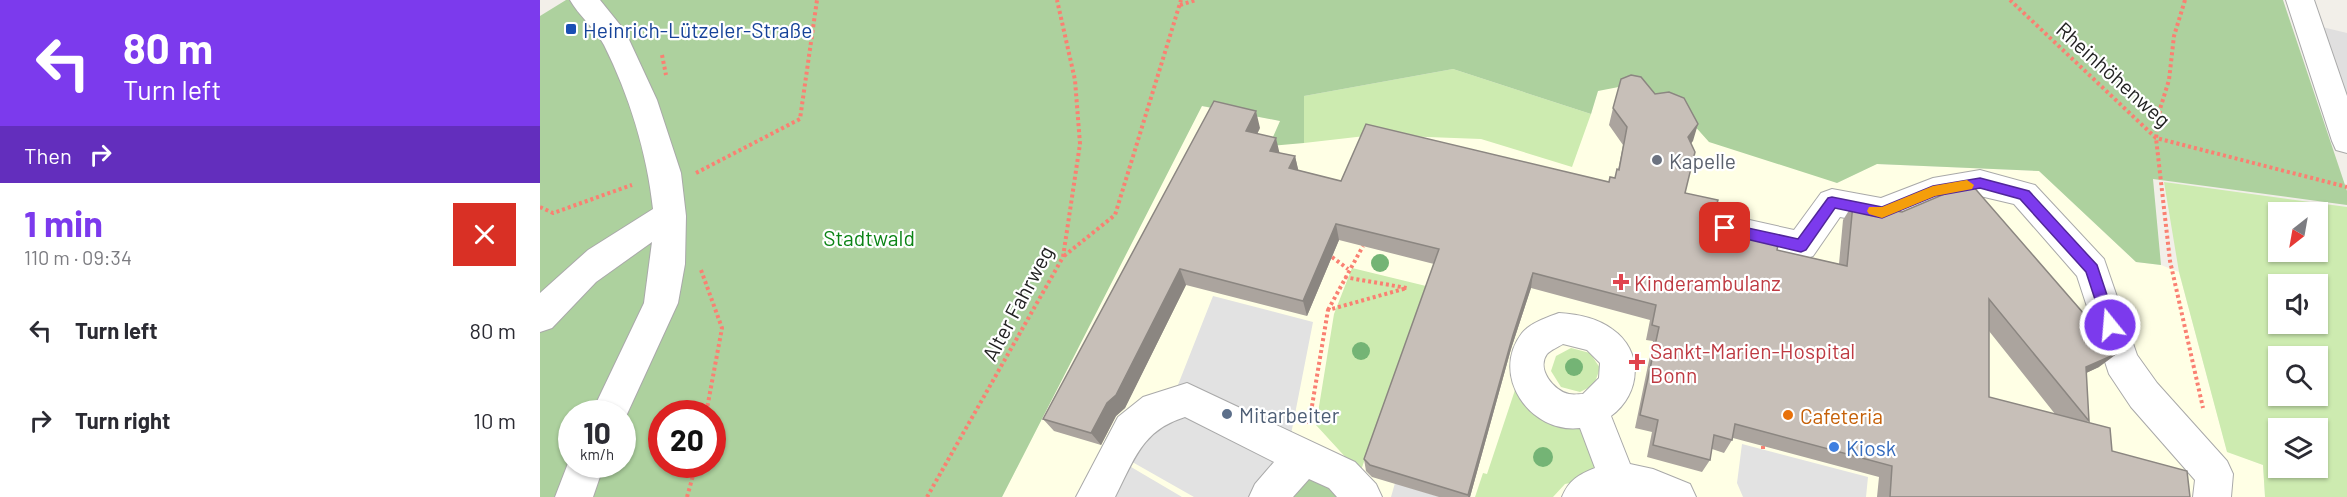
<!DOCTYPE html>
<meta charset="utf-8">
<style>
body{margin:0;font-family:Barlow,sans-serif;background:#f2f2f3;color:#2b2b33;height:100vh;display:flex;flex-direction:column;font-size:22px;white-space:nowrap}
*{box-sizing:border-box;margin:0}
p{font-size:20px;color:#7c7c81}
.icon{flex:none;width:33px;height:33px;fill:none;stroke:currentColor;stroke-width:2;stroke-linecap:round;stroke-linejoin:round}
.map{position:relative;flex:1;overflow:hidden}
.panel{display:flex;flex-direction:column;background:#fff;width:540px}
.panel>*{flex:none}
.hud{background:#7c3aed;color:#fff;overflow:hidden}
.needle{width:39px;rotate:211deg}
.buttons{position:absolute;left:1728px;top:202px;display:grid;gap:12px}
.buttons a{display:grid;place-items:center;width:60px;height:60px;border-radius:0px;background:#fff;box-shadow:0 2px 4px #0004;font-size:30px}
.speed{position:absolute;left:18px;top:400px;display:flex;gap:12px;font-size:30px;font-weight:700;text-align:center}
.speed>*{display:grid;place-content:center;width:78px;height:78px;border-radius:50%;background:#fff;box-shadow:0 2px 4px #0004;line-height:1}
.speed small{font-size:15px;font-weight:400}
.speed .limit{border:9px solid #d22;background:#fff;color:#111}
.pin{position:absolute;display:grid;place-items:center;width:51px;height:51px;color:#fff;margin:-26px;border-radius:12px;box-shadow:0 3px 9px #0006}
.me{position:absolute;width:66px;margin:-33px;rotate:343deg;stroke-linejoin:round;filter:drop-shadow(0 0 4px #0008)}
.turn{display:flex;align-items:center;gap:21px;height:126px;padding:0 24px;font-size:27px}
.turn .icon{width:78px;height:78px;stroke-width:2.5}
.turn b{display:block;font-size:42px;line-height:51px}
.then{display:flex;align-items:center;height:57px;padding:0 24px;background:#0003;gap:12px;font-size:22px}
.round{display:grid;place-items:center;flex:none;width:63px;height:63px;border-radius:0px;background:#f2f2f3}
.headline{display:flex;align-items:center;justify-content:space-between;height:102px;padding:0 24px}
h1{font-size:36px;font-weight:700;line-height:45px;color:#7c3aed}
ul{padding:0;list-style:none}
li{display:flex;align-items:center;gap:18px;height:90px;padding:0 24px}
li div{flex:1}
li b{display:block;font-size:22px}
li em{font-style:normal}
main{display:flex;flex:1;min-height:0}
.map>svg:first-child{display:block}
.residential{fill:#e0dfdf}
.education{fill:#ffffe5}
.grass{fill:#cdebb0;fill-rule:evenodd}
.forest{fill:#add19e;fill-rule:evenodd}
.parking{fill:#e2e2e2}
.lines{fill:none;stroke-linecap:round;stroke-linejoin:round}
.minor-casing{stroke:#a9a9a9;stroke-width:2}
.path{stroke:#fa8072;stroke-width:4;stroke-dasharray:3 3;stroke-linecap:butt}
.minor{fill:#fff;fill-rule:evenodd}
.tree{fill:#74b475}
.wall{fill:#aba49e;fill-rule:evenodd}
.shaded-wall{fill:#8b8681}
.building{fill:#c7bfb8;stroke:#8b8681;stroke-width:1.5}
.route{fill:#7c3aed;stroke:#51269a;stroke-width:1.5}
.slow{fill:#f59e0b}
.transit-dot{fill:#1a4fb4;stroke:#fff;stroke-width:2}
.worship-dot{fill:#6b7280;stroke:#fff;stroke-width:2}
.health-dot{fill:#e0444e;stroke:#fff;stroke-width:2}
.service-dot{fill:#5c6f8a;stroke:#fff;stroke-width:2}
.food-dot{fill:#e8710a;stroke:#fff;stroke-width:2}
.shop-dot{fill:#3f7fe0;stroke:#fff;stroke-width:2}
.labels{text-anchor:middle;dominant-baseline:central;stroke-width:4.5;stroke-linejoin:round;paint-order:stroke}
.transit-label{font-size:21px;fill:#164399;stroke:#fff;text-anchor:start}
.street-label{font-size:21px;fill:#222;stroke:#fff}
.worship-label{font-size:21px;fill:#5b616d;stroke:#fff;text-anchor:start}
.park-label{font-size:21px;fill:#0c8416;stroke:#fff}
.health-label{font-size:21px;fill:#be3a42;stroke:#fff;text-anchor:start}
.service-label{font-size:21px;fill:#4e5e75;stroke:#fff;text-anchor:start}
.food-label{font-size:21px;fill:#c56008;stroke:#fff;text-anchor:start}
.shop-label{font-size:21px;fill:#366cbe;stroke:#fff;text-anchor:start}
</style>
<main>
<section class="panel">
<div class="hud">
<div class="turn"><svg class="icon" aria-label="left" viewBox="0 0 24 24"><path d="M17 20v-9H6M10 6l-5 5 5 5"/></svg><div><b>80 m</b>Turn left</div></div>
<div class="then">Then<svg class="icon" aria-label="right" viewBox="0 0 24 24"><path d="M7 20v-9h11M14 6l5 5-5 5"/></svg></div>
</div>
<div class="headline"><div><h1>1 min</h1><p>110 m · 09:34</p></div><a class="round" style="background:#d93025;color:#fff"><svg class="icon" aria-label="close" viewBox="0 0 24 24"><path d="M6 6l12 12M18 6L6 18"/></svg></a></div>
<ul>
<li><svg class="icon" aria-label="left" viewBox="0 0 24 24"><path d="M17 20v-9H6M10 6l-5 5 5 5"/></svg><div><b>Turn left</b></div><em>80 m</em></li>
<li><svg class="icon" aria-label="right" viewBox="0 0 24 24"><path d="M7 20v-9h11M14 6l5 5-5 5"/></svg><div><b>Turn right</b></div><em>10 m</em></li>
</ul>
</section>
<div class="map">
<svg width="1807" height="497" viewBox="0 0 1807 497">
<rect width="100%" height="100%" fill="#f2efe9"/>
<path class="residential" d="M 1778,26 L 1807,33 L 1807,110 Z"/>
<path class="education" d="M 913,69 L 1051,114 L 1058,90 L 1089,85 L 1297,183 L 1336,164 L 1499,171 L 1596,262 L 1621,265 L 1639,272 L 1687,451 L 1723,465 L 1725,497 L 462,497 L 661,106 L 741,121 L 729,146 Z"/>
<path class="grass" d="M 913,69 L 1051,114 L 1032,167 L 941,139 L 834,135 L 764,143 L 764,96 Z
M 1624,182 L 1807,207 L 1807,497 L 1725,497 L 1723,465 L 1687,452 L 1639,272 ZM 1738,213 L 1778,213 L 1778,252 L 1738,252 ZM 1738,285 L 1778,285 L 1778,324 L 1738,324 ZM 1738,357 L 1778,357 L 1778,396 L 1738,396 ZM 1738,429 L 1778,429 L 1778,468 L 1738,468 Z
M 812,268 L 886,286 L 820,473 L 776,425 L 794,314 Z
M 1031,348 L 1050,353 L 1060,368 L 1054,385 L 1040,392 L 1021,387 L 1011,371 L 1016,356 Z
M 980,375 L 1049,433 L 1055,468 L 1045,480 L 1025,484 L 1013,497 L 935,497 L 943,473 L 947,474 Z"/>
<path class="forest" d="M 26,0 L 1743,0 L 1807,191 L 1807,205 L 1613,179 L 1621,265 L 1596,262 L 1499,171 L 1337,164 L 1297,183 L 1169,142 L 1136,105 L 1089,85 L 1058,91 L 1051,114 L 913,69 L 764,96 L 764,143 L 729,146 L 740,121 L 662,106 L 462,497 L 0,497 L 0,16 ZM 32,414 L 82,414 L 82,465 L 32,465 ZM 122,414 L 172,414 L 172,465 L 122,465 Z
M 773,478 L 805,497 L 740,497 L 753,481 Z"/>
<path class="parking" d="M 673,296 L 773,322 L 745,465 L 710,497 L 654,497 L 587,459 L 634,395 Z
M 1202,444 L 1328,477 L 1326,497 L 1203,497 L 1197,483 Z
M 586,464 L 642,497 L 573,497 Z
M 855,483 L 900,497 L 851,497 Z"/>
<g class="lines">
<defs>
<path id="minor" d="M 30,0 L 60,0 L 85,31 L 117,100 L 141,173 L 146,216 L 145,264 L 138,303 L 82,425 L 82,414 L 51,414 L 104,303 L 112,242 L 56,282 L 12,328 L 0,332 L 0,293 L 48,250 L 113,209 C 107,153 89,95 64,45 C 55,28 39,16 30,0 Z
M 1746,0 L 1774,0 L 1807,96 L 1807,153 L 1796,150 L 1792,141 Z
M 1440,170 L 1495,185 L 1564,259 L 1597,355 L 1617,383 L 1687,461 L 1693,474 L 1691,497 L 1653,497 L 1655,480 L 1591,407 L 1569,374 L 1537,276 L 1474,204 L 1440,196 L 1397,203 L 1342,225 L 1300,217 L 1273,256 L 1261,260 L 1184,241 L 1180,231 L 1184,221 L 1196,217 L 1254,230 L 1281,193 L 1292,189 L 1341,198 L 1393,178 Z
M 1019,313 C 1037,314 1057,318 1072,329 C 1104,351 1101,394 1071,416 L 1090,464 L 1113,469 L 1150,484 L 1156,497 L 1022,497 C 1029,480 1038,475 1055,468 L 1040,428 C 991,434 949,376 982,333 C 990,323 1008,317 1019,313 ZM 1023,344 L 1047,350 L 1060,363 L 1059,378 L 1043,394 C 1039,394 1034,395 1029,394 C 1014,391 996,369 1007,354 C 1011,350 1018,347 1023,344 Z
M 647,383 L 815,462 L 836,484 L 842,497 L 797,497 L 789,488 L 769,479 L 753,497 L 709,497 L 715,484 L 734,462 L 645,417 C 602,430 594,460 575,497 L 536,497 L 578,417 L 603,397 Z
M 32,453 L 32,465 L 64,465 L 53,497 L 15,497 Z"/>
</defs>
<use href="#minor" class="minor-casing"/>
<path class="path" d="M 1470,0 L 1616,138 L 1807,187
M 1645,0 L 1634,36 L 1629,80 L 1620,109 L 1616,138 L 1630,261 L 1663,408
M 640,5 L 656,0
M 122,55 L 126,75
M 156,173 L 260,119 L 277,0
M 0,207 L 13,213 L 92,185
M 524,256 L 575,215 L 641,0
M 792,257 L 808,269
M 161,270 L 182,328 L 166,414
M 788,310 L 823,246
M 769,424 L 788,310 L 867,288 L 804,277
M 1223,446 L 1223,450
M 147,497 L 156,465
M 387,497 L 523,257 L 540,144 L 535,80 L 517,0"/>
<use href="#minor" class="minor"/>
</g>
<g class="tree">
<circle cx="840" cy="263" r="9"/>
<circle cx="821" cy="351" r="9"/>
<circle cx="1034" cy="367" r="9"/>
<circle cx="1003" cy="457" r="10"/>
</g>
<path class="wall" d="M 1115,94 L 1158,124 L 1151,143 L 1145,193 L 1174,213 L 1179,224 L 1237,250 L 1299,264 L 1303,220 L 1313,204 L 1559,367 L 1546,373 L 1549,421 L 1547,422 L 1572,451 L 1650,497 L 1337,497 L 1339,477 L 1193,438 L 1192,440 L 1184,453 L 1172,449 L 1170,460 L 1162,472 L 1107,457 L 1112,432 L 1095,428 L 1113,341 L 1106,340 L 1110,320 L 991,288 L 971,349 L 930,497 L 899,497 L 832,477 L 826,471 L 824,459 L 894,264 L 799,240 L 767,316 L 646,285 L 585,408 L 576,416 L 561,445 L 514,431 L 503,419 L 720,128 L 717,134 L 740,153 L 755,156 L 758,170 L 801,181 L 1069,181 L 1075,178 L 1078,170 L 1083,145 L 1069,125 L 1073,108 ZM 1449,331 L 1515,414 L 1449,397 Z"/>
<path class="shaded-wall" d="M 716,111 L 720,128 L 710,148 L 706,131 Z
M 1158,124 L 1153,141 L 1143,154 L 1148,137 Z
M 736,138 L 740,155 L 730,151 Z
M 755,156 L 759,173 L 749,168 Z
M 796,224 L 799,240 L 767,316 L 763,301 Z
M 640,269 L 646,285 L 585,408 L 576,416 L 561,445 L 551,433 Z
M 993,273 L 991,288 L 971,349 L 930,497 L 928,497 L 973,335 Z
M 1578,353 L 1559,367 L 1529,381 L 1546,367 Z"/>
<path class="building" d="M 1091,75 L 1101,77 L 1115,94 L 1129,92 L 1144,98 L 1158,124 L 1148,137 L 1155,152 L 1145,193 L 1178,200 L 1174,213 L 1179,224 L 1239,239 L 1237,250 L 1307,266 L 1313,204 L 1362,212 L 1421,187 L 1432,185 L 1578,353 L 1546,367 L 1549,421 L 1449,299 L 1449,397 L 1570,428 L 1572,451 L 1647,471 L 1650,497 L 1350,497 L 1352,466 L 1195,424 L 1192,440 L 1174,435 L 1170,460 L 1113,445 L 1118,420 L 1100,415 L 1119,327 L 1112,325 L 1116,305 L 993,273 L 973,335 L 928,495 L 830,465 L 824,459 L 899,249 L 796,224 L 763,301 L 640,269 L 576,395 L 567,403 L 551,433 L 503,419 L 674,101 L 716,111 L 706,131 L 736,138 L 730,151 L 755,156 L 749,168 L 801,181 L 826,124 L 1069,182 L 1070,177 L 1075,178 L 1077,169 L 1079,170 L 1087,127 L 1073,108 L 1081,79 Z"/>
<path class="route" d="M 1440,178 L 1489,191 L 1557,265 L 1577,325 L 1575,330 L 1565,330 L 1546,272 L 1480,199 L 1440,188 L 1395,196 L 1342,218 L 1295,208 L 1266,250 L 1261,252 L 1185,234 L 1179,228 L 1185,223 L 1258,239 L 1288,198 L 1292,197 L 1342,207 L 1393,186 Z"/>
<path class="slow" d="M 1427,180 L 1434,185 L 1432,189 L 1395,196 L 1342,218 L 1329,214 L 1327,211 L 1329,207 L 1342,207 L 1393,186 Z"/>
<rect class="transit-dot" x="25" y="23" width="12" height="12" rx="3"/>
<circle class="worship-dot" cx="1117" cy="160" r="6"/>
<g class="health-dot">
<path d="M1078 273h6v6h6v6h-6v6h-6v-6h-6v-6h6z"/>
<path d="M1094 353h6v6h6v6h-6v6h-6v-6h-6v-6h6z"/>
</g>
<circle class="service-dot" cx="687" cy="414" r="6"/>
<circle class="food-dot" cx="1248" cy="415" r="6"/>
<circle class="shop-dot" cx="1294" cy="447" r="6"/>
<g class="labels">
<g class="transit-label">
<text x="43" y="29">Heinrich-Lützeler-Straße</text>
</g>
<g class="street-label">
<text transform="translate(1574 74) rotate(42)">Rheinhöhenweg</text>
<text transform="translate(477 303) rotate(-62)">Alter Fahrweg</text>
</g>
<g class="worship-label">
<text x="1129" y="160">Kapelle</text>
</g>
<g class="park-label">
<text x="329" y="237">Stadtwald</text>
</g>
<g class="health-label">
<text x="1094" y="282">Kinderambulanz</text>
<text x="1110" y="350">Sankt-Marien-Hospital<tspan x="1110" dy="24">Bonn</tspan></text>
</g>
<g class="service-label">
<text x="699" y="414">Mitarbeiter</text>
</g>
<g class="food-label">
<text x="1260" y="415">Cafeteria</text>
</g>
<g class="shop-label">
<text x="1306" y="447">Kiosk</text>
</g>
</g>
</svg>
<div class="buttons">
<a><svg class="needle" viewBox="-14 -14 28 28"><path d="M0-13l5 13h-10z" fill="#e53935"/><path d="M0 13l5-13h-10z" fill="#7c7c81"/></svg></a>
<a><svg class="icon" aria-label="sound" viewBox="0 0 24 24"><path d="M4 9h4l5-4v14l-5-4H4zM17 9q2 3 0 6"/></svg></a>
<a><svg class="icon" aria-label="search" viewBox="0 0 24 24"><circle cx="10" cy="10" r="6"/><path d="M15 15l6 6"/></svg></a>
<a><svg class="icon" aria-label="layers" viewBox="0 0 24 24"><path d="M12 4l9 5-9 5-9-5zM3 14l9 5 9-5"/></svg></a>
</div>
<div class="speed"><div>10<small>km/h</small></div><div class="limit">20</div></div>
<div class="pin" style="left:1185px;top:228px;background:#d93025"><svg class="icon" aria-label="arrive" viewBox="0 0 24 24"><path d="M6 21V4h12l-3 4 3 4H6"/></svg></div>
<svg class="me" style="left:1570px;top:325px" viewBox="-20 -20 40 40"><circle r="17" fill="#7c3aed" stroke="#fff" stroke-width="3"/><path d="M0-11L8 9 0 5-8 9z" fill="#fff"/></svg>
</div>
</main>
